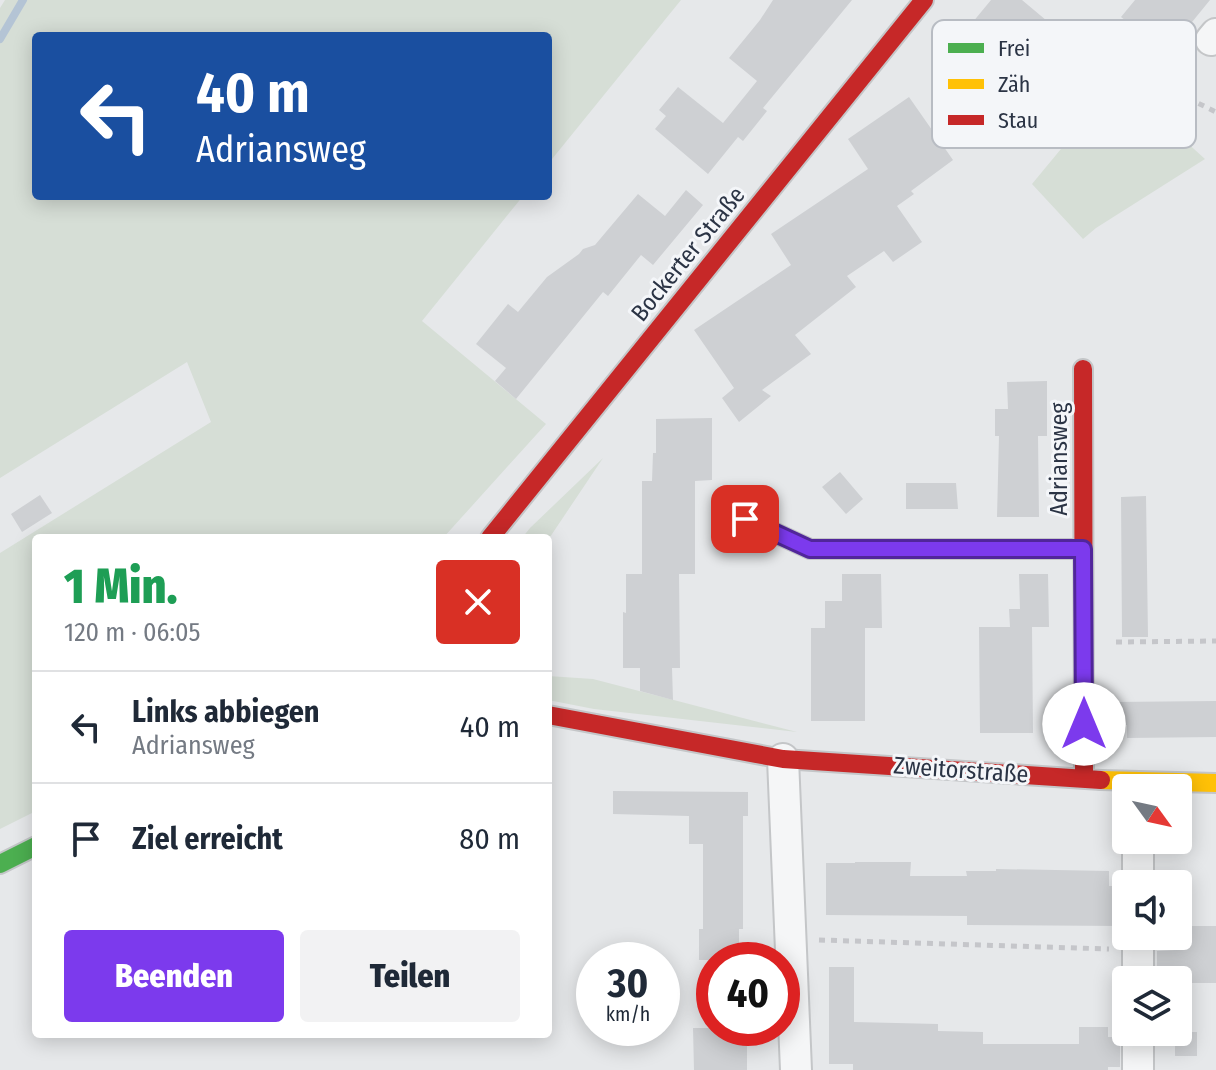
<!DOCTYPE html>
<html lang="de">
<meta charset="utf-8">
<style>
body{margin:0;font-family:"Fira Sans Condensed",sans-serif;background:#f2f2f3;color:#1f2937;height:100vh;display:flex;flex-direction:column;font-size:30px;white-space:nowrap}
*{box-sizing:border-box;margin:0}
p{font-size:26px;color:#747a83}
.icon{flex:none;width:44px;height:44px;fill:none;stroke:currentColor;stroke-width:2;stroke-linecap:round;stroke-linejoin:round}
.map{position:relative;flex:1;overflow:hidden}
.drawer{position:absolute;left:32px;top:534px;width:520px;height:504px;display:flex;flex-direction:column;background:#fff;border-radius:8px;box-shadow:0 4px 20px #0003}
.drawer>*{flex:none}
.hud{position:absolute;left:32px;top:32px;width:520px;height:168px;border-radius:8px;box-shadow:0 4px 20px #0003;background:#1a4fa0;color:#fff;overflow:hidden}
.needle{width:52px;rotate:123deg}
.buttons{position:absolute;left:1112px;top:774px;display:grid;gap:16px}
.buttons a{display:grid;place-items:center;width:80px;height:80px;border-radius:8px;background:#fff;box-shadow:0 4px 20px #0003;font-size:40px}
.speed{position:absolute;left:576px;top:942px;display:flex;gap:16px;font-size:40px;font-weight:700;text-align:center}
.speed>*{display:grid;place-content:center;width:104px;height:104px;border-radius:50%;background:#fff;box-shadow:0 4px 20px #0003;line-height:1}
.speed small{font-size:20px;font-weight:400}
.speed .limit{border:12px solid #d22;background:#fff;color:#111}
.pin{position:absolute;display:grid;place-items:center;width:68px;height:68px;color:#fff;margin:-34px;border-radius:16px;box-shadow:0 4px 12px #0006}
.me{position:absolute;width:88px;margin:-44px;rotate:0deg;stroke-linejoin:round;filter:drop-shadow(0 0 6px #0008)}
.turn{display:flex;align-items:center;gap:28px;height:168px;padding:0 32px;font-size:36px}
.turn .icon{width:104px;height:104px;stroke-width:2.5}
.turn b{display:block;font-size:56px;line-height:68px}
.round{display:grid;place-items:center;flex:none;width:84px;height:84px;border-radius:8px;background:#f2f2f3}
.overview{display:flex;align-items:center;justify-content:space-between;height:136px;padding:0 32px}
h1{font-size:48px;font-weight:800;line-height:60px;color:#1e9e55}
.cta{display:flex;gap:16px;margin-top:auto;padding:16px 32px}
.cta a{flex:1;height:92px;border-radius:8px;background:#7c3aed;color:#fff;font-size:32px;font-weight:800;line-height:92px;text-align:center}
.cta a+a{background:#f2f2f3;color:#1f2937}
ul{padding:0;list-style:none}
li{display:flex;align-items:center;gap:24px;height:112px;padding:0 32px;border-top:2px solid #e0e1e3}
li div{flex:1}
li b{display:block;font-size:30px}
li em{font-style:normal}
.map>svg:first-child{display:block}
.green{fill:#d6ded6}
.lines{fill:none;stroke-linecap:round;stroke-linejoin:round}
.stream{stroke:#b4c4d5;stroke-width:8}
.building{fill:#ced0d3}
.street-casing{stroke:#c4c6c8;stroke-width:34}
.fast-casing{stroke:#c4c6c8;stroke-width:22}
.slow-casing{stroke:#c4c6c8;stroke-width:22}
.jam-casing{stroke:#c4c6c8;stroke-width:22}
.path{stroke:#c5c6ca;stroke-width:5;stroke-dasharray:6 6;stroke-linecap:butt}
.street{stroke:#f5f6f7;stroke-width:30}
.fast{stroke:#4caf50;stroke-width:18}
.slow{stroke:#ffc107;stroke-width:18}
.jam{stroke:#c62828;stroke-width:18}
.route-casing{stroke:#51269a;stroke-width:20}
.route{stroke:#7c3aed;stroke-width:14}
.labels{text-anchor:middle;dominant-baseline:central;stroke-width:6;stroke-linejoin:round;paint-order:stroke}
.street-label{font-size:24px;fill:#2b3445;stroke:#f4f6f9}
.key{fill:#f4f6f9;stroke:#b8bcc3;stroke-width:2}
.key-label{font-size:22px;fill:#2b3445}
</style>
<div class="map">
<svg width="1216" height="1070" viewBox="0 0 1216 1070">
<rect width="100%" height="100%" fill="#e6e8ea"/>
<path class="green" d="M 5,0 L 681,0 L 548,164 L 548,36 L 36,36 L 36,196 L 523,196 L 422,321 L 546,424 L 443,538 L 36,538 L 36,811 L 0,829 L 0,553 L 211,422 L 187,362 L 0,478 L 0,8 Z
M 1118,80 L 1205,159 L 1096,228 L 1083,239 L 1032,184 Z
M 603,458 L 548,540 L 548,538 L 522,538 L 530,528 Z
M 548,676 L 593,679 L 797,732 L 594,709 L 548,700 Z"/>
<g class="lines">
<path class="stream" d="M 0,39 L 23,0"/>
</g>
<path class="building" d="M 773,0 L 852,0 L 763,108 L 767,111 L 743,141 L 738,137 L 708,174 L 655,129 L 666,116 L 659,110 L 678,87 L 723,123 L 757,81 L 729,58 L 760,20 Z
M 991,0 L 1022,0 L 1059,31 L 1044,48 L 1039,44 L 1024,61 L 1016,54 L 999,74 L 958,40 Z
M 1135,0 L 1210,0 L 1135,92 L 1117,76 L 1149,39 L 1121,17 Z
M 909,97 L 953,160 L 911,191 L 914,194 L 897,206 L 922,242 L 893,262 L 884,251 L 847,276 L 856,287 L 795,335 L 811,354 L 762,390 L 771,396 L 739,422 L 722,398 L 734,388 L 694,330 L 791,265 L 771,234 L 868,169 L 848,139 Z
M 686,190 L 703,205 L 653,265 L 641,255 L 608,296 L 603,292 L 516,399 L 495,381 L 506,368 L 476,344 L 508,304 L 518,312 L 547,277 L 579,254 L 583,249 L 595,245 L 638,194 L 665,216 Z
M 1047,381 L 1047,436 L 1038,436 L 1039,517 L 997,517 L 999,436 L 995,436 L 995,409 L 1008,409 L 1007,382 Z
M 712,418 L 712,480 L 695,481 L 695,574 L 679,574 L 680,668 L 672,668 L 673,700 L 640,691 L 640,668 L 623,668 L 623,612 L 626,613 L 626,574 L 642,574 L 642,481 L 652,481 L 653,453 L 656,453 L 656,419 Z
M 840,472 L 863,499 L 846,514 L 822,487 Z
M 906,483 L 956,483 L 958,509 L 906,509 Z
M 40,495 L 52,513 L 22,532 L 11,514 Z
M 1146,496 L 1148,637 L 1122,637 L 1121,497 Z
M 842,574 L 881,574 L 882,628 L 865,628 L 865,721 L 811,721 L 811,628 L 825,628 L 825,601 L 842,601 Z
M 1019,574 L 1048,574 L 1049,627 L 1032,627 L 1033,733 L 980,733 L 979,627 L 1010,627 L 1009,609 L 1020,609 Z
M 1216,701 L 1216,737 L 1127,738 L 1127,725 L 1114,725 L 1114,702 Z
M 613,791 L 748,792 L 748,816 L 743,816 L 743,929 L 739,929 L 739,960 L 699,960 L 699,929 L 703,929 L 703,844 L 689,844 L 689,816 L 613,814 Z
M 855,862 L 911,862 L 910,876 L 967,876 L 966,871 L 996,871 L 996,869 L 1109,871 L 1109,886 L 1120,886 L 1122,892 L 1121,926 L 967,925 L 967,916 L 826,915 L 826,863 L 855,863 Z
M 1178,926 L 1216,926 L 1216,983 L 1178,983 L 1178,980 L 1157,980 L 1157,951 L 1176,950 Z
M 829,967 L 854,967 L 854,1022 L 938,1024 L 938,1031 L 983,1032 L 983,1044 L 1079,1044 L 1079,1027 L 1108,1027 L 1108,1037 L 1120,1037 L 1120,1067 L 1108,1067 L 1108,1070 L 853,1070 L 853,1064 L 829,1064 Z
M 693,1028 L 747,1028 L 747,1070 L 694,1070 Z
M 1175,1032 L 1197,1032 L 1197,1056 L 1175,1056 Z"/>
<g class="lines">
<defs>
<path id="street" d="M 1211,40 L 1216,34
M 783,759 L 796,1070
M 1138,840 L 1138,884
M 1138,980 L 1138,936
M 1138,1070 L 1138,1032"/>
<path id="fast" d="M 745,519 L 810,549 L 1083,549
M 0,864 L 36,846"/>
<path id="slow" d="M 1101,780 L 1216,783"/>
<path id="jam" d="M 1083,369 L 1084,779
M 490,538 L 924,0
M 548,715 L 783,759 L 1101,780"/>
</defs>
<use href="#street" class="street-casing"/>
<use href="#fast" class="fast-casing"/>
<use href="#slow" class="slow-casing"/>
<use href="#jam" class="jam-casing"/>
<path class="path" d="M 1194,59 L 1169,89 L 1216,112
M 1116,642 L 1216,641
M 819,940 L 1109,949"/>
<use href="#street" class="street"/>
<use href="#fast" class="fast"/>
<use href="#slow" class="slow"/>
<use href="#jam" class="jam"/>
</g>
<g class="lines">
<defs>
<path id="route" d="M 745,519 L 810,549 L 1083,549 L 1084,724"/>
</defs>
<use href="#route" class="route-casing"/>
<use href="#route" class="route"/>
</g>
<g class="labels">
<g class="street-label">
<text transform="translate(688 254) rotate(-51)">Bockerter Straße</text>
<text transform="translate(1059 459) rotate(-90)">Adriansweg</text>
<text transform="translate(961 770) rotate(4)">Zweitorstraße</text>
</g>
</g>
<rect x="932" y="20" width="264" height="128" rx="12" class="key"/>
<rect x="948" y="43" width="36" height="10" fill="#4caf50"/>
<rect x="948" y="79" width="36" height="10" fill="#ffc107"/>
<rect x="948" y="115" width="36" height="10" fill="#c62828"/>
<g class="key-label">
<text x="998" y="56">Frei</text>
<text x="998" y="92">Zäh</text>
<text x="998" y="128">Stau</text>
</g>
</svg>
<div class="buttons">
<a><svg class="needle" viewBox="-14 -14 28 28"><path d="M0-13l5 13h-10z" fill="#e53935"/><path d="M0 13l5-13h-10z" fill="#747a83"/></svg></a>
<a><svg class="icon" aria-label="sound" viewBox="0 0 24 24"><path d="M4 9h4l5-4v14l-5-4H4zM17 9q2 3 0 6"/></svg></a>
<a><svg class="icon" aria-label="layers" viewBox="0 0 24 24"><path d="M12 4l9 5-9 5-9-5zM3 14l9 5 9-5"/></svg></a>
</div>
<div class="speed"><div>30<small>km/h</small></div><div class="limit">40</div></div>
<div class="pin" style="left:745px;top:519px;background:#d93025"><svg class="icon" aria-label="arrive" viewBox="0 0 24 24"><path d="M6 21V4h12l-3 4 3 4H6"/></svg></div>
<svg class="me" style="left:1084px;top:724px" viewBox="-20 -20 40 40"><circle r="19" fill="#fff"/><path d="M0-13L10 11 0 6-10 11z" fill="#7c3aed"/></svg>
<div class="hud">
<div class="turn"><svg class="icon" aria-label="left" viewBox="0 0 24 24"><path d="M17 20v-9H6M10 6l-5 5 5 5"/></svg><div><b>40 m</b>Adriansweg</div></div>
</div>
<section class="drawer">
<div class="overview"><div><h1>1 Min.</h1><p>120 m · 06:05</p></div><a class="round" style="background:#d93025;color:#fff"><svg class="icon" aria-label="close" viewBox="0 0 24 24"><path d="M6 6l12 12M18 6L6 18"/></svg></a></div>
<ul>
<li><svg class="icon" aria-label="left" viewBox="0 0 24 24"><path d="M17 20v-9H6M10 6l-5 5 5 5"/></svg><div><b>Links abbiegen</b><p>Adriansweg</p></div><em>40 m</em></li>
<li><svg class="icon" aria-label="arrive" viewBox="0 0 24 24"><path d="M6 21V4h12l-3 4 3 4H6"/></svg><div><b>Ziel erreicht</b></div><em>80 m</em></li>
</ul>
<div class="cta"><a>Beenden</a><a>Teilen</a></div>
</section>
</div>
